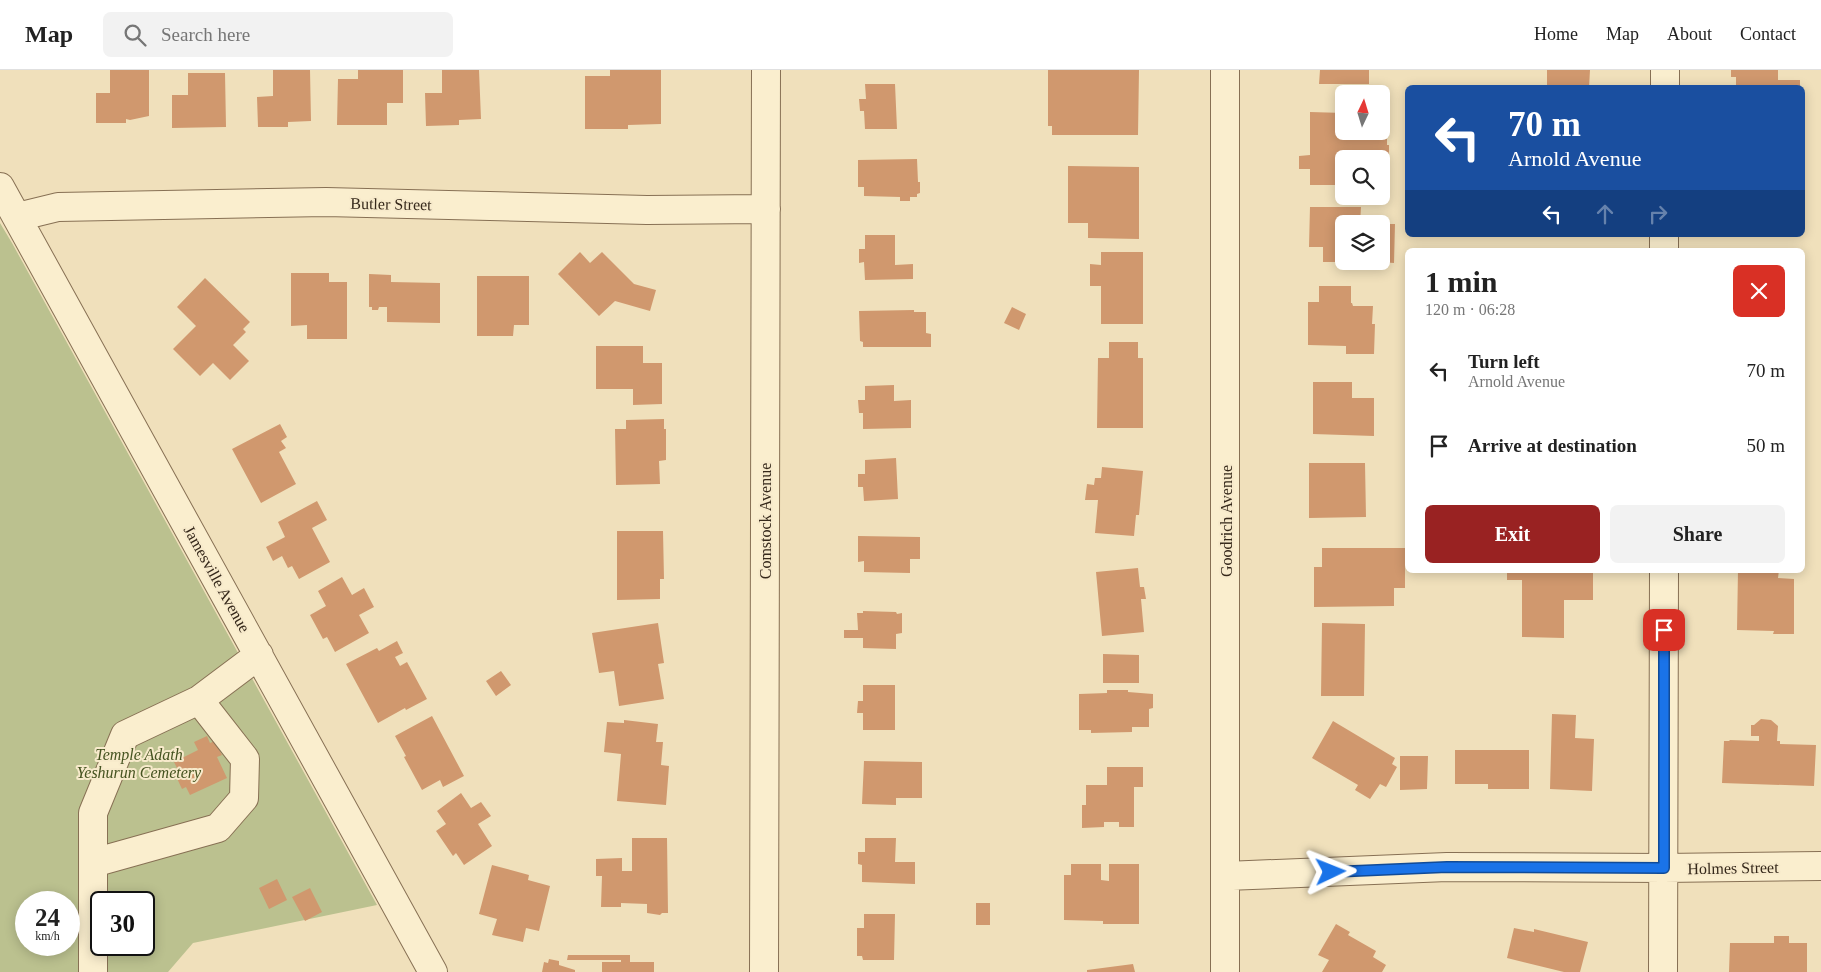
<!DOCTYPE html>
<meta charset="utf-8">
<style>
body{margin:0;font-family:Georgia,serif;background:#f2f2f2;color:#222;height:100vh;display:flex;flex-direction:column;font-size:19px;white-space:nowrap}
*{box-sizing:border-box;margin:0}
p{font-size:16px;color:#767676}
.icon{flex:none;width:28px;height:28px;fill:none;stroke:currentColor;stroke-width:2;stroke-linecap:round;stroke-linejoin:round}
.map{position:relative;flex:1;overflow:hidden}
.drawer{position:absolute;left:1405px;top:178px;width:400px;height:325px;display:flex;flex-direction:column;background:#fff;border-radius:8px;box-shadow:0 2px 12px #0003}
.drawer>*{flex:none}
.banner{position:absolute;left:1405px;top:15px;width:400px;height:152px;border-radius:8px;box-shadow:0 2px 12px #0003;background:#1a4fa0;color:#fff;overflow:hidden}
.needle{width:32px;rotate:4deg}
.tools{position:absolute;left:1335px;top:15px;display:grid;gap:10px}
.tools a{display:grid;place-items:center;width:55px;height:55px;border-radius:8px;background:#fff;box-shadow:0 2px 12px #0003;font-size:25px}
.speed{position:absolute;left:15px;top:821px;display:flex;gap:10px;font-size:25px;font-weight:700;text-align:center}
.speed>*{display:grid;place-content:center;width:65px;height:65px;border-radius:50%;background:#fff;box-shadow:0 2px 12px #0003;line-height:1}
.speed small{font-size:12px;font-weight:400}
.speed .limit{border:2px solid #111;border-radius:8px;background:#fff;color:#111}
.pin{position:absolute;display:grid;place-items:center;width:42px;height:42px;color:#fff;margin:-21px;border-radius:10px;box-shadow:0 2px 8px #0006}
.me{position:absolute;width:55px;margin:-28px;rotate:88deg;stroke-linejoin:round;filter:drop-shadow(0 0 4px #0008)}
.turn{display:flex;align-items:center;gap:18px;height:105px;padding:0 20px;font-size:22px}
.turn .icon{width:65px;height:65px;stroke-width:2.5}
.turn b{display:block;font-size:35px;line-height:42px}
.lanes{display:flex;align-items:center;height:48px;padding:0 20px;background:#0003;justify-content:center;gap:25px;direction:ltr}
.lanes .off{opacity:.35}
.round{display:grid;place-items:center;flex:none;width:52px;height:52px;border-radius:8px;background:#f2f2f2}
.headline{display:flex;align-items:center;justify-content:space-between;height:85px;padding:0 20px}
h1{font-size:30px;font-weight:700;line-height:38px}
.action{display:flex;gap:10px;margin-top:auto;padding:10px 20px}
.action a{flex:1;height:58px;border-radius:8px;background:#922;color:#fff;font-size:20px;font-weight:700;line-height:58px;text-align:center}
.action a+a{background:#f2f2f2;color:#222}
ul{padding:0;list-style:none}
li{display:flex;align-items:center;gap:15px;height:75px;padding:0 20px}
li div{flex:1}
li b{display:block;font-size:19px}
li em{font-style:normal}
header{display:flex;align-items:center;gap:30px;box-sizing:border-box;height:70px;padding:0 25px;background:#fff;border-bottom:1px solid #e0e0e0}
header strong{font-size:24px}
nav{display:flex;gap:28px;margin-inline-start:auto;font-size:18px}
.search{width:350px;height:45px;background:#f2f2f2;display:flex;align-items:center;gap:12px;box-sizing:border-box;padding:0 18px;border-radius:8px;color:#767676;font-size:19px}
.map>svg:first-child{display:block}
.cemetery{fill:#bbc18f;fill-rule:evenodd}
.building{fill:#d0986e}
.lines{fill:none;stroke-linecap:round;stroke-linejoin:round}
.minor-casing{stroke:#877054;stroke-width:30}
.minor{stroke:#faeece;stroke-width:28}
.route-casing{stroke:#114b97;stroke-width:12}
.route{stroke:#1a73e8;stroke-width:9}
.labels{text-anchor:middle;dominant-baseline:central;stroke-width:4;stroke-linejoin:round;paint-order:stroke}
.street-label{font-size:16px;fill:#35281a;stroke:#f7eacb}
.park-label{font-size:16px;font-style:italic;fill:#455320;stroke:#f7eacb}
</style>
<header>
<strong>Map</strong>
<div class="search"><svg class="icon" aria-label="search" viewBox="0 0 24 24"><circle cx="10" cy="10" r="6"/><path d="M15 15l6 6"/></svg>Search here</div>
<nav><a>Home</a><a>Map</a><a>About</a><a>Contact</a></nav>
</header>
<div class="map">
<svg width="1821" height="902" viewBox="0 0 1821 902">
<rect width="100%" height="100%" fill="#f0e0bb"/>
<path class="cemetery" d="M 0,153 L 12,173 L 377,835 L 193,873 L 168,902 L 0,902 ZM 26,832 L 69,832 L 69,875 L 26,875 ZM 101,832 L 144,832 L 144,875 L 101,875 Z"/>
<path class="building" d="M 110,0 L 149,0 L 149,46 L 130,50 L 126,49 L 126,53 L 96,53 L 96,23 L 110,23 Z
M 273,0 L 310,0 L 311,51 L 288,52 L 288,57 L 258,57 L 257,27 L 273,26 Z
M 358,0 L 403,0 L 403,33 L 387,33 L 387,55 L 337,55 L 338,9 L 358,9 Z
M 442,0 L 479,0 L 481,49 L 459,50 L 459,55 L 426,56 L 425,23 L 442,23 Z
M 610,0 L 661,0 L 661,54 L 628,55 L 628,59 L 585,59 L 585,6 L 610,6 Z
M 1048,0 L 1139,0 L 1138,65 L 1052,65 L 1052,56 L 1048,56 Z
M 1320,0 L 1369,0 L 1369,14 L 1319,14 Z
M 1547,0 L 1590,0 L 1589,18 L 1547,18 Z
M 1731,0 L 1778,0 L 1778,10 L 1800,10 L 1800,18 L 1736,18 L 1736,7 L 1731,7 Z
M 188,3 L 225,3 L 226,57 L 172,58 L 172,25 L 188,25 Z
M 865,14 L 895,14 L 897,59 L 865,59 L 864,41 L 860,41 L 859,29 L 866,29 Z
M 1310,42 L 1344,43 L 1344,61 L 1376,61 L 1376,69 L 1387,69 L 1387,75 L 1389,75 L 1389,96 L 1387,96 L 1387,116 L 1381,116 L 1381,89 L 1344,89 L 1344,115 L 1310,115 L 1310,99 L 1299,99 L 1299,86 L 1310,85 Z
M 917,89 L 918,112 L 920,112 L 920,123 L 917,124 L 917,127 L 910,127 L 910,131 L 900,131 L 900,127 L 864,126 L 864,117 L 858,117 L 858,90 Z
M 1068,96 L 1139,97 L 1139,169 L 1088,168 L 1088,153 L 1068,153 Z
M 1310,137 L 1361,137 L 1360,154 L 1344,154 L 1344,192 L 1323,192 L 1323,177 L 1309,177 Z
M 1381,154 L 1395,154 L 1394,193 L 1381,192 Z
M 865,165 L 895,165 L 895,195 L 913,194 L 913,209 L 865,210 L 864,192 L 859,193 L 859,179 L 865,179 Z
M 580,182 L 590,193 L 602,182 L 634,214 L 656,220 L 650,241 L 615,231 L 599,246 L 558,204 Z
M 1101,182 L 1143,182 L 1143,254 L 1101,254 L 1101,216 L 1090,216 L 1090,194 L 1101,195 Z
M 291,203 L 329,203 L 329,212 L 347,212 L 347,269 L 307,269 L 307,255 L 291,256 Z
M 369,204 L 391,205 L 391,212 L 440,213 L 440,253 L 387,252 L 387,237 L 379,237 L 378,240 L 372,240 L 372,237 L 369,237 Z
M 477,206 L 529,206 L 529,255 L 514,255 L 513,266 L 477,266 Z
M 205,208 L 250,252 L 243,259 L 246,262 L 233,275 L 249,291 L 230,310 L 213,293 L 200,306 L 173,279 L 196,256 L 177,237 Z
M 1319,216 L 1351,216 L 1351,233 L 1352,233 L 1353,236 L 1373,236 L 1372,254 L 1375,254 L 1374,284 L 1346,284 L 1346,276 L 1308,275 L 1308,232 L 1319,232 Z
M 1012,237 L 1026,244 L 1019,260 L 1004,253 Z
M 914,240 L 914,242 L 926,242 L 926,263 L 931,264 L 931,277 L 863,277 L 863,272 L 860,271 L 859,241 Z
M 1109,272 L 1138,272 L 1138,288 L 1143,288 L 1143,358 L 1097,358 L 1098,288 L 1109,288 Z
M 596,276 L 643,276 L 643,293 L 662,293 L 662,334 L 633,335 L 633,319 L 596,319 Z
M 1313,312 L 1352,312 L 1352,328 L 1374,328 L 1374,366 L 1313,364 Z
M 894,315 L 894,331 L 911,330 L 911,358 L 863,359 L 863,343 L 859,343 L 858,330 L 865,330 L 865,316 Z
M 664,349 L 664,359 L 666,359 L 666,390 L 659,391 L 660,414 L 616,415 L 615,359 L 626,359 L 626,350 Z
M 280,354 L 287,367 L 281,371 L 286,378 L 279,382 L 296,414 L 261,433 L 232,379 Z
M 896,388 L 898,429 L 864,431 L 863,417 L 858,417 L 858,404 L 865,404 L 865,390 Z
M 1309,393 L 1365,393 L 1366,447 L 1309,448 Z
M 1102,397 L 1143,401 L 1139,445 L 1136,445 L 1134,466 L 1095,463 L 1098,430 L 1085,430 L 1087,414 L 1094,415 L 1095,408 L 1101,408 Z
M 317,431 L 327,450 L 312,458 L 330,492 L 299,509 L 292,496 L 288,498 L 282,486 L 273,491 L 266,477 L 285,467 L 278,452 Z
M 617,461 L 663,461 L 664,509 L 660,509 L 660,529 L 617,530 Z
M 858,466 L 920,467 L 920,489 L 910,489 L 910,503 L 864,502 L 864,491 L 858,492 Z
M 1322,478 L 1405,478 L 1405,518 L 1394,518 L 1394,536 L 1314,537 L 1314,497 L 1322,497 Z
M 1138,498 L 1140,517 L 1144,517 L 1146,529 L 1141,529 L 1144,562 L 1102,566 L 1096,502 Z
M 1507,500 L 1593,500 L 1593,530 L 1564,530 L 1564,568 L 1522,567 L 1522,510 L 1507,510 Z
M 1738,500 L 1779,500 L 1778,508 L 1794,509 L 1794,564 L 1773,564 L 1774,561 L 1737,560 Z
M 342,507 L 352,525 L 364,518 L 374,537 L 359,545 L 369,563 L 335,582 L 327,567 L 323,569 L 310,545 L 326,536 L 318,521 Z
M 863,541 L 896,542 L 897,544 L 902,543 L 902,563 L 896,564 L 896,579 L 863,578 L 863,568 L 844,568 L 844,560 L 858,560 L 857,543 L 863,543 Z
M 658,553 L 664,593 L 658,594 L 664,629 L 619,636 L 614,601 L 599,603 L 592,563 Z
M 1322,553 L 1365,554 L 1364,626 L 1321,626 Z
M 397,571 L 403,583 L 395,587 L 400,596 L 407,592 L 427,629 L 406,640 L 405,638 L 378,653 L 346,594 L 377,578 L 379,581 Z
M 1103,584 L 1139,585 L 1139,613 L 1103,613 Z
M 501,601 L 511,615 L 496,626 L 486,611 Z
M 863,615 L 895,615 L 895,660 L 863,660 L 863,643 L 857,643 L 858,631 L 863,631 Z
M 1107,620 L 1128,620 L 1128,622 L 1153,624 L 1153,638 L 1149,639 L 1149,657 L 1132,657 L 1132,662 L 1091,663 L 1091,660 L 1079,660 L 1079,624 L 1107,623 Z
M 1552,644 L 1576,645 L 1575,668 L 1594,669 L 1592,721 L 1550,719 Z
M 432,646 L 464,706 L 443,717 L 440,710 L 422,720 L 404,687 L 406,686 L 395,666 Z
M 1761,649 L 1771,650 L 1778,656 L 1777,671 L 1780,671 L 1780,674 L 1816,675 L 1814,716 L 1722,713 L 1724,671 L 1730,671 L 1729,670 L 1759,671 L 1759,666 L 1751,666 L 1751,655 L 1754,655 Z
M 624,650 L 658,654 L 656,672 L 663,672 L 661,695 L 669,696 L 666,735 L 617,731 L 621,684 L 604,682 L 607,652 L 624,653 Z
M 1333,651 L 1395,688 L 1392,694 L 1397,697 L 1386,717 L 1380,714 L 1370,729 L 1355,720 L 1358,715 L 1312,688 Z
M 207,666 L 210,673 L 215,671 L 222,685 L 217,687 L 227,708 L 190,725 L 186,717 L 182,719 L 174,702 L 178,700 L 174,692 L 198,680 L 194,672 Z
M 1455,680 L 1529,680 L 1529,719 L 1488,719 L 1488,714 L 1455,714 Z
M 1400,686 L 1428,686 L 1427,719 L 1400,720 Z
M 864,691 L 922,692 L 922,728 L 896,728 L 896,735 L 862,734 Z
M 1107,697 L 1143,697 L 1143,717 L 1134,717 L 1134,757 L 1119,757 L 1119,752 L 1104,752 L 1104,757 L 1082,758 L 1082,735 L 1086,735 L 1086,715 L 1107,715 Z
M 461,723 L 471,738 L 481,732 L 491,746 L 478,754 L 492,776 L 464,795 L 456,783 L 453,786 L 436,761 L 446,754 L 437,741 Z
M 632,768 L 667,768 L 668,843 L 662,843 L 660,845 L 647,843 L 647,834 L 621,833 L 621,837 L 601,837 L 602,806 L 596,806 L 596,789 L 622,788 L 622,801 L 632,801 Z
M 865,768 L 896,768 L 895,792 L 915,792 L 915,814 L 862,812 L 862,795 L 858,794 L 858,782 L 865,782 Z
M 1071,794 L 1101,794 L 1101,810 L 1109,811 L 1109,794 L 1139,794 L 1139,854 L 1103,854 L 1103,851 L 1064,850 L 1064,805 L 1071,805 Z
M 492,795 L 529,805 L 528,810 L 550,816 L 539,861 L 526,858 L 523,872 L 492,865 L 497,849 L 479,844 Z
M 277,809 L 287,830 L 269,839 L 259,818 Z
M 310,818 L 322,842 L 305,851 L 292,827 Z
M 976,833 L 990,833 L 990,855 L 976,855 Z
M 864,844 L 895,844 L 894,890 L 863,890 L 862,886 L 857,886 L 857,858 L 864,858 Z
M 1336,854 L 1350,862 L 1348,865 L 1376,881 L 1373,887 L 1386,895 L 1382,902 L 1322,902 L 1329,890 L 1318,885 Z
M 1514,858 L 1534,862 L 1534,859 L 1588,872 L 1580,902 L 1564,902 L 1507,888 Z
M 1774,866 L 1789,866 L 1789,873 L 1807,873 L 1807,902 L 1729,902 L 1730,873 L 1774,873 Z
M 568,885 L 630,885 L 630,892 L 654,892 L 654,902 L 602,902 L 602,892 L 621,892 L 621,890 L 567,890 Z
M 549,889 L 559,891 L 559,895 L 575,900 L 575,902 L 542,902 L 544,892 L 548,893 Z
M 1133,894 L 1135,902 L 1087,902 L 1087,900 Z"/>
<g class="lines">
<defs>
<path id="minor" d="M 1225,0 L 1225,902
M 1665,18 L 1665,0
M 0,117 L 433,902
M 17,147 L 58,137 L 326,132 L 647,140 L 766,139
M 1664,180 L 1664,165
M 93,793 L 218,758 L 244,728 L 245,689 L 199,630
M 1226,806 L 1447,797 L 1664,798 L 1821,796
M 93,902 L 93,743 L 125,665 L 199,630 L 259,585
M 764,902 L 766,0
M 1663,902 L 1664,500"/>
</defs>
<use href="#minor" class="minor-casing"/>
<use href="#minor" class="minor"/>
</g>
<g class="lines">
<defs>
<path id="route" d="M 1331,802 L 1447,797 L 1664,798 L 1664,560"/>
</defs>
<use href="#route" class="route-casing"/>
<use href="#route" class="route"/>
</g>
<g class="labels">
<g class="street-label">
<text transform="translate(391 134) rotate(1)">Butler Street</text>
<text transform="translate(765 451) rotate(-90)">Comstock Avenue</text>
<text transform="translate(1226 451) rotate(-90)">Goodrich Avenue</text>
<text transform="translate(217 509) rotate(61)">Jamesville Avenue</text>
<text transform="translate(1733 798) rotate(-1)">Holmes Street</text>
</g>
<g class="park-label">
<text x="139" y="684">Temple Adath<tspan x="139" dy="18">Yeshurun Cemetery</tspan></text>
</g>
</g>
</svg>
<div class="tools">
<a><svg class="needle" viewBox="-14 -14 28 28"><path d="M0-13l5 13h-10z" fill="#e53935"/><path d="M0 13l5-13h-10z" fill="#767676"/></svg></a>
<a><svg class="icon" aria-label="search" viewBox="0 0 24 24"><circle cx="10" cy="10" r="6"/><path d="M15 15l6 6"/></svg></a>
<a><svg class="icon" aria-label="layers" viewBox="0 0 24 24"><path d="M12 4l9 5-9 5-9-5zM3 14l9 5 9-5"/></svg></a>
</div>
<div class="speed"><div>24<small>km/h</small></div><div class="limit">30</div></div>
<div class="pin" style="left:1664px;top:560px;background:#d93025"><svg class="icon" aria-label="arrive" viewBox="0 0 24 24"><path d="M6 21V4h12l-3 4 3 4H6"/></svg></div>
<svg class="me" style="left:1331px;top:802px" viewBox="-20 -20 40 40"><path d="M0-17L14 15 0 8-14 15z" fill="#1a73e8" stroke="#fff" stroke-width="4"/></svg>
<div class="banner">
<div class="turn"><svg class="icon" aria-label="left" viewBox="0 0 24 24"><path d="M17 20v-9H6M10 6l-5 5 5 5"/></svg><div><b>70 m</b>Arnold Avenue</div></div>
<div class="lanes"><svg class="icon" aria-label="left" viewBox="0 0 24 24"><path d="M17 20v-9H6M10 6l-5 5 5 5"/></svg><svg class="icon off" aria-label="ahead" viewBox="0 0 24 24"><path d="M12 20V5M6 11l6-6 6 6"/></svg><svg class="icon off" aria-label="right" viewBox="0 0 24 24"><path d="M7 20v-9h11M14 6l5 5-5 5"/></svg></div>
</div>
<section class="drawer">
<div class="headline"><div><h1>1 min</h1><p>120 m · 06:28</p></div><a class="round" style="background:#d93025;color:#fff"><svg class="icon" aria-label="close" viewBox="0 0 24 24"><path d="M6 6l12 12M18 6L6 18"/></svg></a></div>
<ul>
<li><svg class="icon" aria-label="left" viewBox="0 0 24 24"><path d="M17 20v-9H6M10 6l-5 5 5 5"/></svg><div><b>Turn left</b><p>Arnold Avenue</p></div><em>70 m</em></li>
<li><svg class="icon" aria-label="arrive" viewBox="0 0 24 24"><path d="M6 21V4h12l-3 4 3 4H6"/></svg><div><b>Arrive at destination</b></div><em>50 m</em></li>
</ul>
<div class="action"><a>Exit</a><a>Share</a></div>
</section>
</div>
